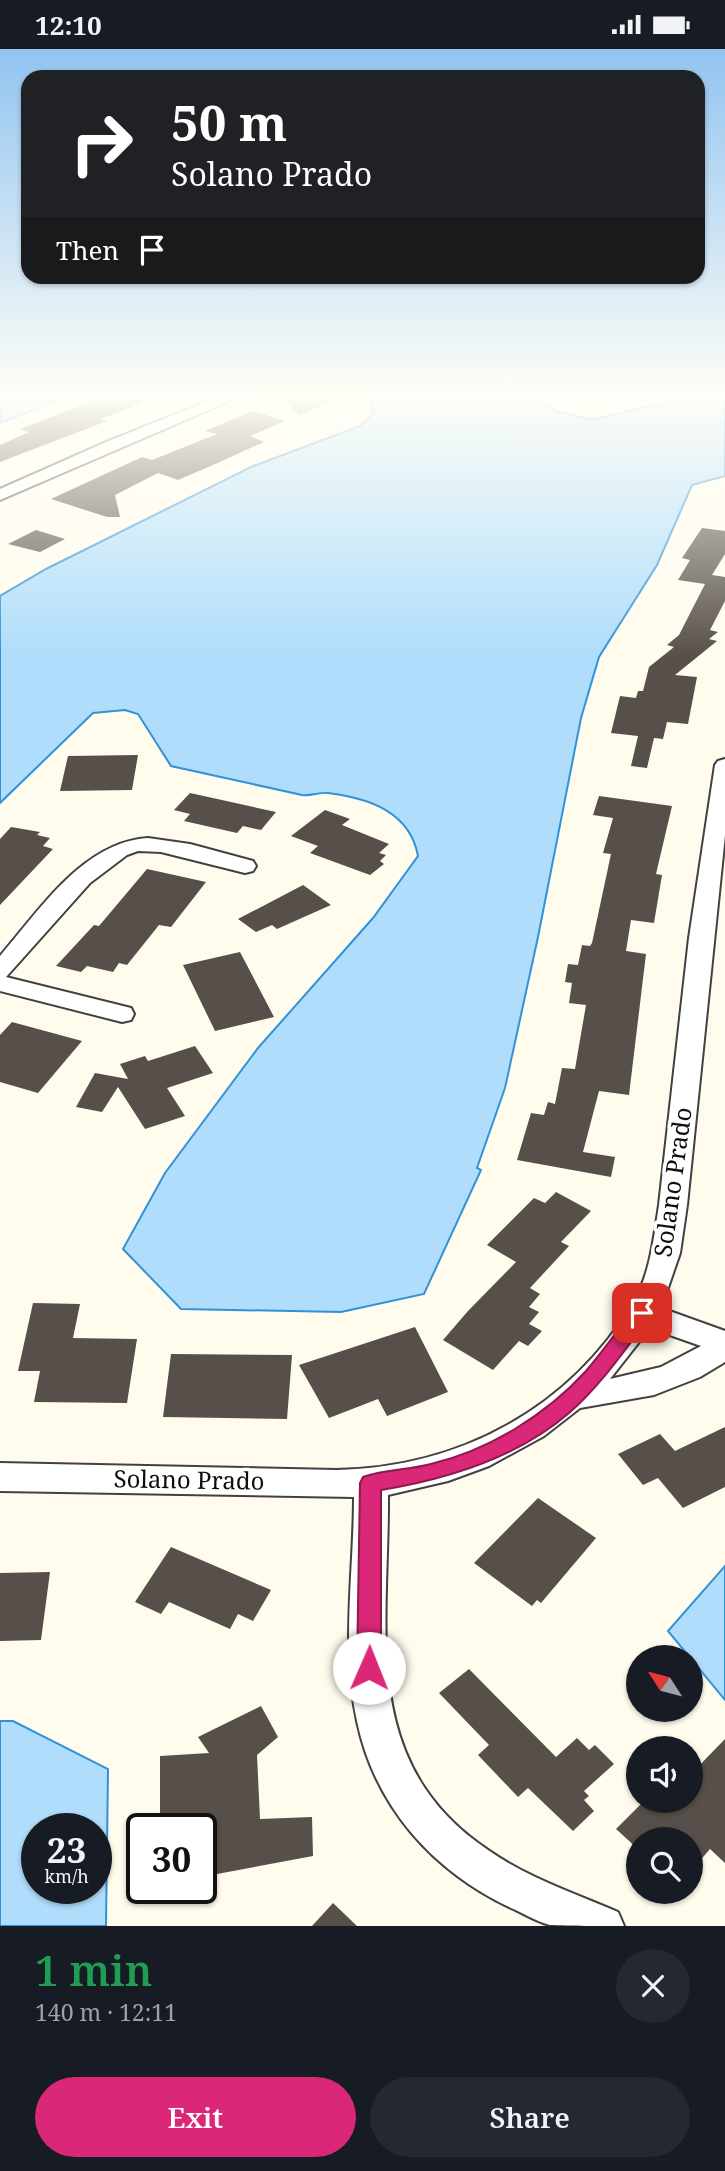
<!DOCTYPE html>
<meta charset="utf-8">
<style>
body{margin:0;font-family:"Noto Serif",serif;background:#242831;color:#f1f3f6;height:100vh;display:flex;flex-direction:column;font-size:26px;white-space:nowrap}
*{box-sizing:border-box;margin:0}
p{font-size:23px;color:#9ea1a6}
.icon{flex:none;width:38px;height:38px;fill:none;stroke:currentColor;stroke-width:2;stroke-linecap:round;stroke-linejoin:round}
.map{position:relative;height:1877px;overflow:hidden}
.drawer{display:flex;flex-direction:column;background:#171b24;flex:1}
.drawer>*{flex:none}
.banner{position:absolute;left:21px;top:21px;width:684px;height:214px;border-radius:21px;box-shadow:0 2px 5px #0004;background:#202124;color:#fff;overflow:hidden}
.needle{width:46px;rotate:306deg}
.tools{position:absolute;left:626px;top:1596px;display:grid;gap:14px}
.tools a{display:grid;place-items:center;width:77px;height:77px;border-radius:50%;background:#171b24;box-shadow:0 2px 5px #0004;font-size:35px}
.speed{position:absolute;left:21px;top:1764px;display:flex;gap:14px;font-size:35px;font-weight:700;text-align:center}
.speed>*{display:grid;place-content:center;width:91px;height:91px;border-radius:50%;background:#171b24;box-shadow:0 2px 5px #0004;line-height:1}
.speed small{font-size:18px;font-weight:400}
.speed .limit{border:4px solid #111;border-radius:10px;background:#fff;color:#111}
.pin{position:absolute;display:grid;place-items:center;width:60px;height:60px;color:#fff;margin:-30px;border-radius:14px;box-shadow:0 4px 10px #0006}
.me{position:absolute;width:77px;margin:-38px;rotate:1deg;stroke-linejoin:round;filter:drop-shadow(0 0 5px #0008)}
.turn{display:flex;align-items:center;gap:24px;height:147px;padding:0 35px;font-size:32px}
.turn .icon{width:91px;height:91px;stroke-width:2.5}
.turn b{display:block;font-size:49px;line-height:60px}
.then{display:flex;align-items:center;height:66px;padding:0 35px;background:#0003;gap:14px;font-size:26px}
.round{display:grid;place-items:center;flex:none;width:74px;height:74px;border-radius:37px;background:#242831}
.head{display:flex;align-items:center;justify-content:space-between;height:119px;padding:0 35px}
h1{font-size:42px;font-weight:600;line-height:52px;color:#1e9e55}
.primary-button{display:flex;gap:14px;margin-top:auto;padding:14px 35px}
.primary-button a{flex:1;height:80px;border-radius:42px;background:#db2777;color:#fff;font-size:28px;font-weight:600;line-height:80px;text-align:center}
.primary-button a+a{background:#242831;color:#f1f3f6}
.status{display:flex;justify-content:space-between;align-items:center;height:49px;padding:0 35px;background:#171b24;direction:ltr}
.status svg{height:19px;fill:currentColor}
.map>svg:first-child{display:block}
.water{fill:#afddfb;stroke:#3192d7;stroke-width:2;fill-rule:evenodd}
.building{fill:#574f49}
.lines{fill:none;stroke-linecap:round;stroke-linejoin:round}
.minor-casing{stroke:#414141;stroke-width:4}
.minor{fill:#fff;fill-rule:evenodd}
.route{fill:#db2777;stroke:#8e194d;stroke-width:2}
.labels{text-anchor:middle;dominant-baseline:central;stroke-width:7;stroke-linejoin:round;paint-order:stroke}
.near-street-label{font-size:24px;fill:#0e0e0e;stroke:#fff}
</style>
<div class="status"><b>12:10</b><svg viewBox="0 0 49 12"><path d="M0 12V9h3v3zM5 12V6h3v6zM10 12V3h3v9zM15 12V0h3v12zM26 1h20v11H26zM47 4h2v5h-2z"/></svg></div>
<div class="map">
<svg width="725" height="1877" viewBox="0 0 725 1877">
<rect width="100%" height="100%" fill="#fffcee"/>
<path class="water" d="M 2,345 L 74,345 L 0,374 Z
M 371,345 L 526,345 L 556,362 L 592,371 L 641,359 L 711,345 L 725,345 L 725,427 L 692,436 L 657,516 L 599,608 L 581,669 L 538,888 L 505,1039 L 477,1119 L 481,1121 L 424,1245 L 341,1263 L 181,1260 L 123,1200 L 165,1124 L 258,999 L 373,869 L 418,807 C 410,763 369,749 328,744 C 320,743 311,747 302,746 L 171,717 L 138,665 L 125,661 L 93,664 L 0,754 L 0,547 L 46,520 L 251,418 L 360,377 L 373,365 Z
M 725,1517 L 725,1651 L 668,1582 Z
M 0,1672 L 13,1672 L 108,1720 L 106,1877 L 0,1877 ZM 37,1780 L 96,1780 L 96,1839 L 37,1839 Z"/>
<path class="building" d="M 111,345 L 122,345 L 145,353 L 101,370 L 107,372 L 0,413 L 0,396 L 29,383 L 20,380 Z
M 301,347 L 339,349 L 299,366 L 282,350 Z
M 253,362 L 285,372 L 250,387 L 264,393 L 213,416 L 178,431 L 158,424 L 115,446 L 120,468 L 107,468 L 51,450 L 142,408 L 152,411 L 217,385 L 205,382 Z
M 702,479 L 725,482 L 725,505 L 712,526 L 725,528 L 725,552 L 710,581 L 718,583 L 709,590 L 717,592 L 675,626 L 697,628 L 688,675 L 667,673 L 663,690 L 654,689 L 647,719 L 631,717 L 638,687 L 611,684 L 620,647 L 636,649 L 638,642 L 643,642 L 649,618 L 674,598 L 667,596 L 679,586 L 705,535 L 678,531 L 690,511 L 682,509 Z
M 36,481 L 65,490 L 40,503 L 8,495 Z
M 138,706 L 132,741 L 60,742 L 68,707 Z
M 190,744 L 276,763 L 261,781 L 243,777 L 237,784 L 184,772 L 190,765 L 174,761 Z
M 599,747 L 672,757 L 656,825 L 662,826 L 654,874 L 631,871 L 626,902 L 646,905 L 629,1046 L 599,1042 L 583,1103 L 615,1108 L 611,1128 L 517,1111 L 531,1064 L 544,1066 L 548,1053 L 555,1055 L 562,1019 L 575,1020 L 586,956 L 569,954 L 572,934 L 565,933 L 568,915 L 578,916 L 582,896 L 590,897 L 592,894 L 611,805 L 603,804 L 613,769 L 593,766 Z
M 325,761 L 350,770 L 342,776 L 389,795 L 379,804 L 386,806 L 380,812 L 384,815 L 370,826 L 310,804 L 318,797 L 291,787 Z
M 11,778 L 40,783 L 37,786 L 50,789 L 43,797 L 53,800 L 0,856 L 0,790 Z
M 147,820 L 206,833 L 171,878 L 159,876 L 127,916 L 119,914 L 113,923 L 87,917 L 81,923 L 56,917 L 94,876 L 99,877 Z
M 303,836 L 331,856 L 277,880 L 272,876 L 256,883 L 238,870 Z
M 240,903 L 274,968 L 215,982 L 183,916 Z
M 12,973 L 82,992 L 38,1044 L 0,1033 L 0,986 Z
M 195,997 L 213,1024 L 167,1039 L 185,1067 L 145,1080 L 118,1038 L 102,1063 L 76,1058 L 95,1024 L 128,1030 L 120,1015 L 145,1007 L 148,1012 Z
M 556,1143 L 591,1162 L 561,1193 L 569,1197 L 530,1239 L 540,1245 L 529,1258 L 539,1263 L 529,1275 L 542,1282 L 528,1297 L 519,1292 L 493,1321 L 443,1291 L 468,1262 L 516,1213 L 487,1196 L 534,1149 L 545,1154 Z
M 33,1254 L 80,1255 L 73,1289 L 137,1290 L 127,1354 L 34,1353 L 40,1322 L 18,1322 Z
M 415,1278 L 448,1343 L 387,1367 L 378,1350 L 329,1369 L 299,1316 Z
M 171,1305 L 292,1306 L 287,1370 L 163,1368 Z
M 725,1378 L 725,1438 L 683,1459 L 658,1429 L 643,1436 L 618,1405 L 660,1385 L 675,1402 Z
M 538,1449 L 596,1489 L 541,1554 L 537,1551 L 532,1557 L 474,1514 Z
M 171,1498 L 271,1541 L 253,1572 L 238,1565 L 230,1580 L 169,1553 L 161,1565 L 135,1553 Z
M 50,1523 L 41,1591 L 0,1592 L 0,1524 Z
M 469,1620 L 556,1708 L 577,1689 L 589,1701 L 595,1696 L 614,1715 L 584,1742 L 589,1747 L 584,1751 L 594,1762 L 573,1782 L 528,1739 L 518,1748 L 478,1706 L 489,1696 L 439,1644 Z
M 261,1657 L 278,1688 L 257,1706 L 260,1770 L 312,1768 L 313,1807 L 201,1828 L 201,1780 L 160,1780 L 160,1707 L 209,1704 L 198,1688 Z
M 725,1690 L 725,1814 L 710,1800 L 691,1822 L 691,1790 L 639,1790 L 639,1801 L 616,1780 L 644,1752 L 691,1752 L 691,1725 Z
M 333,1854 L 357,1877 L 312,1877 Z"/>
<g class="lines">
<defs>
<path id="minor" d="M 226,345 L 246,345 L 0,451 L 0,440 L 106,393 Z
M 725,710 L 725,786 L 687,1156 L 680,1204 L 661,1259 L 725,1282 L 725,1313 L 700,1328 L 654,1346 L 580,1359 L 544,1387 L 489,1417 L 448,1432 L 388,1446 C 389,1580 358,1714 488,1801 C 528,1829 574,1844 618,1863 L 624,1877 C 603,1877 569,1877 550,1876 C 537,1873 523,1864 511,1859 C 433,1822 375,1758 357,1672 C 341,1600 354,1522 354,1448 L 0,1442 L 0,1414 L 336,1421 C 459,1419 569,1360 633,1254 C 650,1226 654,1188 659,1156 L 689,889 L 715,716 L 718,712 ZM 650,1279 L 701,1297 L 661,1318 L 610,1330 Z
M 148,789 L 190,795 L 253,812 L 256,817 L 253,822 L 245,824 L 161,803 L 138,802 L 127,806 L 90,834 L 6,928 L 131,959 L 134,965 L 131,971 L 122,973 L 0,942 L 0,907 C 39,862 83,793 148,789 Z"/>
</defs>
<use href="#minor" class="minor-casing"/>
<use href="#minor" class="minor"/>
</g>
<linearGradient id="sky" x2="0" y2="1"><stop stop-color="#91c4f0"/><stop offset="0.57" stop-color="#fffef7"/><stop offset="1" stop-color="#fffef7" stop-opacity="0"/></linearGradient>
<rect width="725" height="608" fill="url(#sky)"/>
<path class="route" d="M 642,1257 L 649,1259 L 652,1264 L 649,1269 C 624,1302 600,1337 569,1364 C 517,1409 448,1430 381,1441 L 381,1619 L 378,1627 L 369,1630 L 361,1627 L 357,1619 L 360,1434 L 363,1428 C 385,1420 409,1421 431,1415 C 489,1401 546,1366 586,1322 C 603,1302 619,1280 635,1259 Z"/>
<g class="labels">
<g class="near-street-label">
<text transform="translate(672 1133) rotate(-82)">Solano Prado</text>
<text transform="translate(189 1430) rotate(1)">Solano Prado</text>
</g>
</g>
</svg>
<div class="tools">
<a><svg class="needle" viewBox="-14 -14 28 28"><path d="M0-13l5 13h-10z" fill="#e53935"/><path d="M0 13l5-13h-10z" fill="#9ea1a6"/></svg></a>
<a><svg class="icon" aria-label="sound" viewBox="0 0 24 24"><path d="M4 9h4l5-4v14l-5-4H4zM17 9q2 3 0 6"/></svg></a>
<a><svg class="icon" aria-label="search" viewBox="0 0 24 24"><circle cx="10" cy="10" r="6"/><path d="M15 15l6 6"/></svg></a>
</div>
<div class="speed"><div>23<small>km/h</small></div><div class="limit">30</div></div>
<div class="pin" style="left:642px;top:1264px;background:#d93025"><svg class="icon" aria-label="arrive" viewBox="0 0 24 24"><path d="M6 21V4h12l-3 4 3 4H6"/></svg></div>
<svg class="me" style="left:369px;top:1619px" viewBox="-20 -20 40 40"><circle r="19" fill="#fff"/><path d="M0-13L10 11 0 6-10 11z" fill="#db2777"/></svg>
<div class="banner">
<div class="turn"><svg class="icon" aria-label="right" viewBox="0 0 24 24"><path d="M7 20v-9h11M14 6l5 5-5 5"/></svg><div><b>50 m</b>Solano Prado</div></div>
<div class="then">Then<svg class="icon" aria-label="arrive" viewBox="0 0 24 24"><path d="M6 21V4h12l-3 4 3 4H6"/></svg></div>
</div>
</div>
<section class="drawer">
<div class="head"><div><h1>1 min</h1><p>140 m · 12:11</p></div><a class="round"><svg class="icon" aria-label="close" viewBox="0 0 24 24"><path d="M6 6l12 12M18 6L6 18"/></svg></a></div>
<div class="primary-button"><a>Exit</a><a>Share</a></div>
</section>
